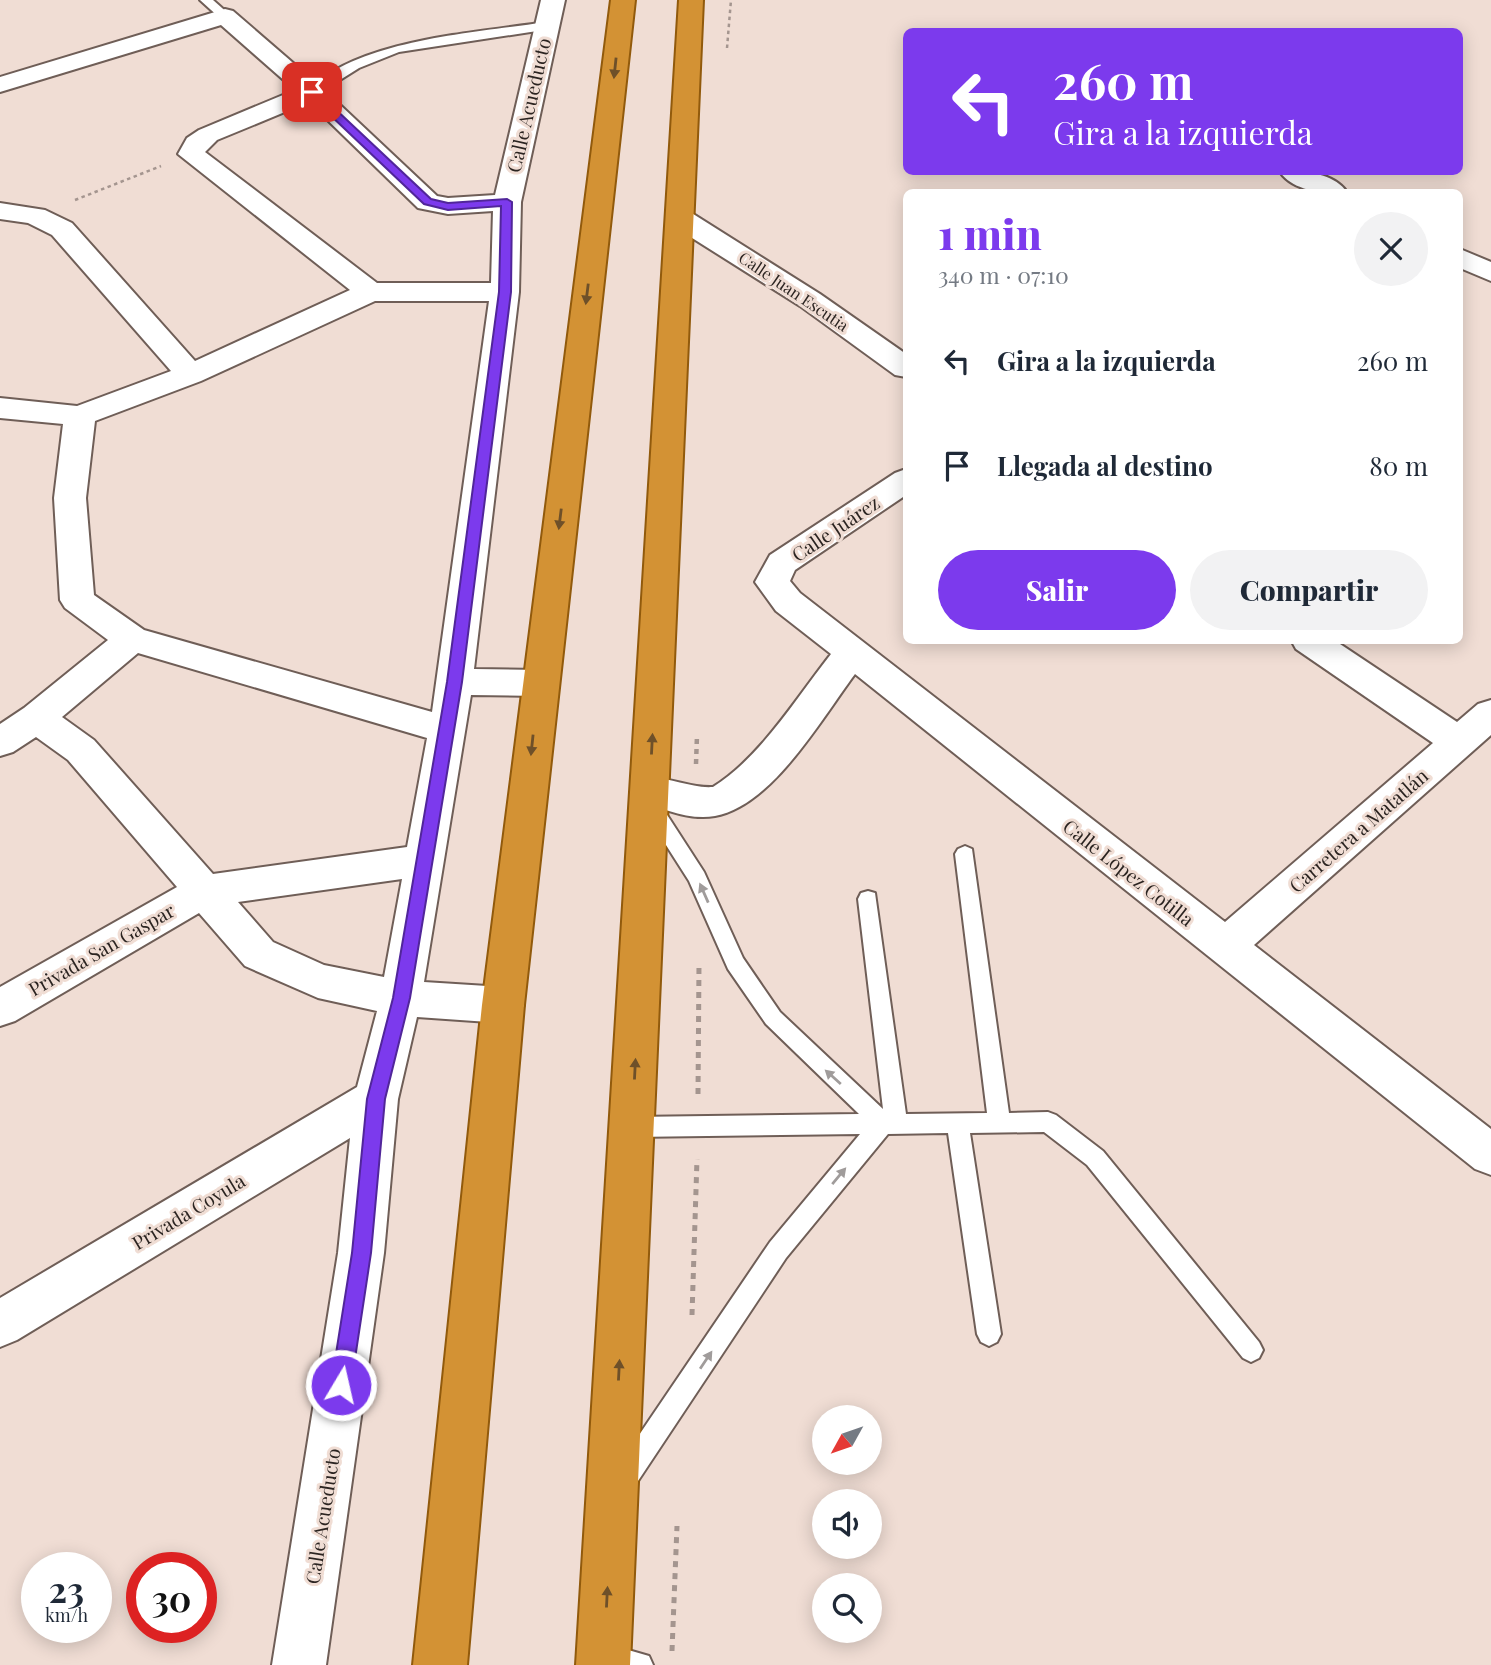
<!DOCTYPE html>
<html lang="es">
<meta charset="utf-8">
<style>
body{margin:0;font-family:"Playfair Display",serif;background:#f2f2f3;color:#1f2937;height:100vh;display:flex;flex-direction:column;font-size:26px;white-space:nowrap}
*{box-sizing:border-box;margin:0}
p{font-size:23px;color:#747a83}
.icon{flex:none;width:38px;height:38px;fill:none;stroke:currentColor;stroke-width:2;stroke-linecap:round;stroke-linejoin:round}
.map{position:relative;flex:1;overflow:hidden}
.drawer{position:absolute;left:903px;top:189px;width:560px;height:455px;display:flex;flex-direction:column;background:#fff;border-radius:10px;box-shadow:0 4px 18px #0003}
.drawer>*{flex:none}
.hud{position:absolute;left:903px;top:28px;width:560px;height:147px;border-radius:10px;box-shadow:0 4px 18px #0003;background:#7c3aed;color:#fff;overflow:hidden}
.needle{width:46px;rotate:230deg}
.buttons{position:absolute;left:812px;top:1405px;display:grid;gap:14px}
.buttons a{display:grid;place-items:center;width:70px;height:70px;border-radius:50%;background:#fff;box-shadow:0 4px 18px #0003;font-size:35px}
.speed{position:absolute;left:21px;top:1552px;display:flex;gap:14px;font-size:35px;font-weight:700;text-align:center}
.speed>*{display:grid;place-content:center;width:91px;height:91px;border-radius:50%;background:#fff;box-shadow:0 4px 18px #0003;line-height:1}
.speed small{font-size:18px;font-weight:400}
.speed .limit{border:10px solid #d22;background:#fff;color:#111}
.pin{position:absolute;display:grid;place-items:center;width:60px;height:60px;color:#fff;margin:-30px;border-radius:14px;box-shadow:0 4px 10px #0006}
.me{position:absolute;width:77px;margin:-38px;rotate:9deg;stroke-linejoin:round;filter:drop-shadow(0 0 5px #0008)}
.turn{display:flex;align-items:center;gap:24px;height:147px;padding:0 35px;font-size:32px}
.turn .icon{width:91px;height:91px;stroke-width:2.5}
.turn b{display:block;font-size:49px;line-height:60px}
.round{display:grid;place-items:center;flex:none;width:74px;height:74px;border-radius:37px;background:#f2f2f3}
.summary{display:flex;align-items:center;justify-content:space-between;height:119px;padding:0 35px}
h1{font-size:42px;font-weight:800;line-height:52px;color:#7c3aed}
.cta{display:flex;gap:14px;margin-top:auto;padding:14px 35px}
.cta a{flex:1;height:80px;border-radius:42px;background:#7c3aed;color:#fff;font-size:28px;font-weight:800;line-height:80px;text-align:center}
.cta a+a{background:#f2f2f3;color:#1f2937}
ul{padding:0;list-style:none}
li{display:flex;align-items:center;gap:21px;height:105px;padding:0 35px}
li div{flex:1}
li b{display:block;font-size:26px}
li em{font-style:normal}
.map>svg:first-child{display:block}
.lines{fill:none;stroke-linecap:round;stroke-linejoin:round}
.service-casing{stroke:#6f5e57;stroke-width:4}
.minor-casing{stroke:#6f5e57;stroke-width:4}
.trunk-casing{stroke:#915a0c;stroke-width:4}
.path-far2{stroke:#a4958f;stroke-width:2.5;stroke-dasharray:3.5 3.5;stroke-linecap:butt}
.path-far1{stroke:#a4958f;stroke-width:4.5;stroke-dasharray:5 5;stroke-linecap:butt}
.path{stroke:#a4958f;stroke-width:5;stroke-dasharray:6 6;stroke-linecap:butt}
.service{fill:#fff;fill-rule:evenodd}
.minor{fill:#fff;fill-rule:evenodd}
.trunk{fill:#d39234;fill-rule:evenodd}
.oneway{fill:#6e5029}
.oneway2{fill:#a09c9b}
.route{fill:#7c3aed;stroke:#51269a;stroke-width:2}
.labels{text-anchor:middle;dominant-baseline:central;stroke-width:6;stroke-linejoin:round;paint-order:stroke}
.far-street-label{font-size:16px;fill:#2b2421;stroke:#f0ddd4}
.street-label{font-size:19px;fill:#2b2421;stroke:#f0ddd4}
</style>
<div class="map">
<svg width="1491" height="1665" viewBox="0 0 1491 1665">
<rect width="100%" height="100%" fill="#f0ddd4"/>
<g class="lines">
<defs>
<path id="service" d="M 200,0 L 213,0 L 231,16 L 221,19 Z
M 546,22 L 550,23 L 550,29 L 399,52 L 359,68 L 316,95 L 312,96 L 306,92 C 357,39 476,33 546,22 Z
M 653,802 L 660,804 L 704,872 L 743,958 L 780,1012 L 883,1109 L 858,899 L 861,893 L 868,891 L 875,893 L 906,1114 L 987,1113 L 955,854 L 958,849 L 965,846 L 972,849 L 1009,1113 L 1048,1112 L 1056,1115 L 1103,1151 L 1259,1342 L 1263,1350 L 1259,1358 L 1251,1362 L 1243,1358 L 1087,1165 L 1044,1132 L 970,1133 L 1001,1334 L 997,1342 L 989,1346 L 981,1342 L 977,1334 L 948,1133 L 888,1134 L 786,1258 L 634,1487 L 625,1491 L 616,1487 L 612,1478 L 616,1469 L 770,1242 L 860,1134 L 632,1137 L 624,1134 L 621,1127 L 624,1120 L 632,1117 L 859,1114 L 766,1024 L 728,969 L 689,881 L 643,809 L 646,804 Z
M 604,1643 L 649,1656 L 653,1665 L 594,1665 L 591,1656 L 595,1647 Z"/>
<path id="minor" d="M 541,0 L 565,0 L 521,202 L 519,292 L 474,669 L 539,670 L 552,674 L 557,683 L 552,692 L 539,696 L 471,695 L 424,982 L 503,987 L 518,992 L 524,1005 L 518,1018 L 503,1023 L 417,1017 L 398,1099 L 384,1253 L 326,1665 L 272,1665 L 338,1253 L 350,1138 L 17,1340 L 0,1347 L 0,1298 L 357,1087 L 377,1011 L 318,998 L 245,966 L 199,913 L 15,1021 L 0,1026 L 0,987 L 177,887 L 68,760 L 36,737 L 13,752 L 0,756 L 0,724 L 24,708 L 108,640 L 65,608 L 60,600 L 54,498 L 63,424 L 0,418 L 0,398 L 77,406 L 171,371 L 52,235 L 28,223 L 0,219 L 0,203 L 45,210 L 72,223 L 195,361 L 350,290 L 178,154 L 187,138 L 199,130 L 295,90 L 221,25 L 0,92 L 0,77 L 225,9 L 233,11 L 321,87 L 437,196 L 448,198 L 495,195 ZM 309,102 L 418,208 L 448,214 L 493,211 L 491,283 L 377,283 L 205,152 L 217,140 ZM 375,301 L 489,301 L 432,712 L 144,630 L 94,595 L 86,498 L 95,421 L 201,381 ZM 138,653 L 427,738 L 407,847 L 213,874 L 94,740 L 62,717 ZM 402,879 L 384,977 L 324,965 L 273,942 L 238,902 Z
M 1280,172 C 1302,170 1333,172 1347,192 C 1326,194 1294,192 1280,172 Z
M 680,210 L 690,212 L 820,294 L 906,354 L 906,377 L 895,375 L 800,306 L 670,224 L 666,218 L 670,212 Z
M 1460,249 L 1491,262 L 1491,281 L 1460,268 Z
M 906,469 L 906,495 L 795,570 L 790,581 L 800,593 L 1225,922 L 1433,743 L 1296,649 L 1291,640 L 1334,640 L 1457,722 L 1478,704 L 1491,700 L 1491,735 L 1254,945 L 1491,1129 L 1491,1175 L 1475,1169 L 855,674 C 822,718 772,806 715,816 C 690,821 660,808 637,800 L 631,790 L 637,780 C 662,772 687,789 713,787 C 760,758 797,697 831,654 L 776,611 L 755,582 L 770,555 L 895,473 Z"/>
<path id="trunk" d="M 611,0 L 635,0 L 524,1005 L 467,1665 L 413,1665 L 482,1005 Z
M 679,0 L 703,0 L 630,1665 L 576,1665 Z"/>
</defs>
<use href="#service" class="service-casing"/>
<use href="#minor" class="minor-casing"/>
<use href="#trunk" class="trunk-casing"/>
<path class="path-far2" d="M 727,48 L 731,0
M 75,200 L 161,166"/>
<path class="path-far1" d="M 696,764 L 697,735"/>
<path class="path" d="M 698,1094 L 699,963
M 692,1315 L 697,1159
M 672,1651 L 677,1526"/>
<use href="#service" class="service"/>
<use href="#minor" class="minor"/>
<use href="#trunk" class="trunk"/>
</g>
<defs><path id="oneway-solid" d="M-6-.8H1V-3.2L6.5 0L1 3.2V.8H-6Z" transform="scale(1.75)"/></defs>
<g class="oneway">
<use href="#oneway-solid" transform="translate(615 68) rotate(96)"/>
<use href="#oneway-solid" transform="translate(587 294) rotate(97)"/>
<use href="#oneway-solid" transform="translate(560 519) rotate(97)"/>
<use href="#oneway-solid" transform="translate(652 744) rotate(-87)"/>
<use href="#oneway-solid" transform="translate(532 745) rotate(96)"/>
<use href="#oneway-solid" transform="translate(635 1069) rotate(-87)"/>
<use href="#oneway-solid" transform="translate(619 1370) rotate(-87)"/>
<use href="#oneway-solid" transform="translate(607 1597) rotate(-87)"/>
</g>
<g class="oneway2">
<use href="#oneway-solid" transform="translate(704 893) rotate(-114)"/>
<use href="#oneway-solid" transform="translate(833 1077) rotate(-138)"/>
<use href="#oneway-solid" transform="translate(839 1176) rotate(-50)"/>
<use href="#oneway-solid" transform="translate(706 1360) rotate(-56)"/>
</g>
<path class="route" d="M 308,90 L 315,90 L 431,199 L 448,203 L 507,199 L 512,202 L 511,292 L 462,682 L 410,998 L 385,1099 L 371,1253 L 351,1385 L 349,1392 L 341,1395 L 334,1392 L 331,1385 L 352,1253 L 367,1099 L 393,998 L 447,682 L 499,292 L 501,206 L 448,210 L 424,204 L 308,94 Z"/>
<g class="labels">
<g class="far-street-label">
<text transform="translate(794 291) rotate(34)">Calle Juan Escutia</text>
</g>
<g class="street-label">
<text transform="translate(528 105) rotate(-77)">Calle Acueducto</text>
<text transform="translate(835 528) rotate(-34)">Calle Juárez</text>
<text transform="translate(1358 830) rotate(-41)">Carretera a Matatlán</text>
<text transform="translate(1129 872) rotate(38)">Calle López Cotilla</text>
<text transform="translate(101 949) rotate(-30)">Privada San Gaspar</text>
<text transform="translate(188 1211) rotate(-31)">Privada Coyula</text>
<text transform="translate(322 1516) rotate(-81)">Calle Acueducto</text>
</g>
</g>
</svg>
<div class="buttons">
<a><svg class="needle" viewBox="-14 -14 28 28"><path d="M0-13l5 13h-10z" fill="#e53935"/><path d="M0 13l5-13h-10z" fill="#747a83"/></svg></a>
<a><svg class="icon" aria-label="sound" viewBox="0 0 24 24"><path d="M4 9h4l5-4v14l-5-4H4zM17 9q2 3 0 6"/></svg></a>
<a><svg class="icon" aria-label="search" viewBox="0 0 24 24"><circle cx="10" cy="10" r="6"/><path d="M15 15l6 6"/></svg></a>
</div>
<div class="speed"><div>23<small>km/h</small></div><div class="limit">30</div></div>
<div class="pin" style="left:312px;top:92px;background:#d93025"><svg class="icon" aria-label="arrive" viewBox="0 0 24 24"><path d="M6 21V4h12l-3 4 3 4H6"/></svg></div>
<svg class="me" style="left:341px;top:1385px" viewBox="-20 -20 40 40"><circle r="17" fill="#7c3aed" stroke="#fff" stroke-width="3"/><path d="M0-11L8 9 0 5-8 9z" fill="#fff"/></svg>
<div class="hud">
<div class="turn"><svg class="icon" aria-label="left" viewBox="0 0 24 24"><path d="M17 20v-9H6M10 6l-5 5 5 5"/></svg><div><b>260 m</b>Gira a la izquierda</div></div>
</div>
<section class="drawer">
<div class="summary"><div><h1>1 min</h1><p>340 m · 07:10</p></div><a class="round"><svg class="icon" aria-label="close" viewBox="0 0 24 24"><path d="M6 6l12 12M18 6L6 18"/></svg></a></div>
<ul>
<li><svg class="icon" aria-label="left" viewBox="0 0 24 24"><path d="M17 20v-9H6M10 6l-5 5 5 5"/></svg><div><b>Gira a la izquierda</b></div><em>260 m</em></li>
<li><svg class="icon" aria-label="arrive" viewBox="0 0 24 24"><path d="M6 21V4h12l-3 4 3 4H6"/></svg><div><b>Llegada al destino</b></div><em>80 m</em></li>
</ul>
<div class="cta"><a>Salir</a><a>Compartir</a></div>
</section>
</div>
